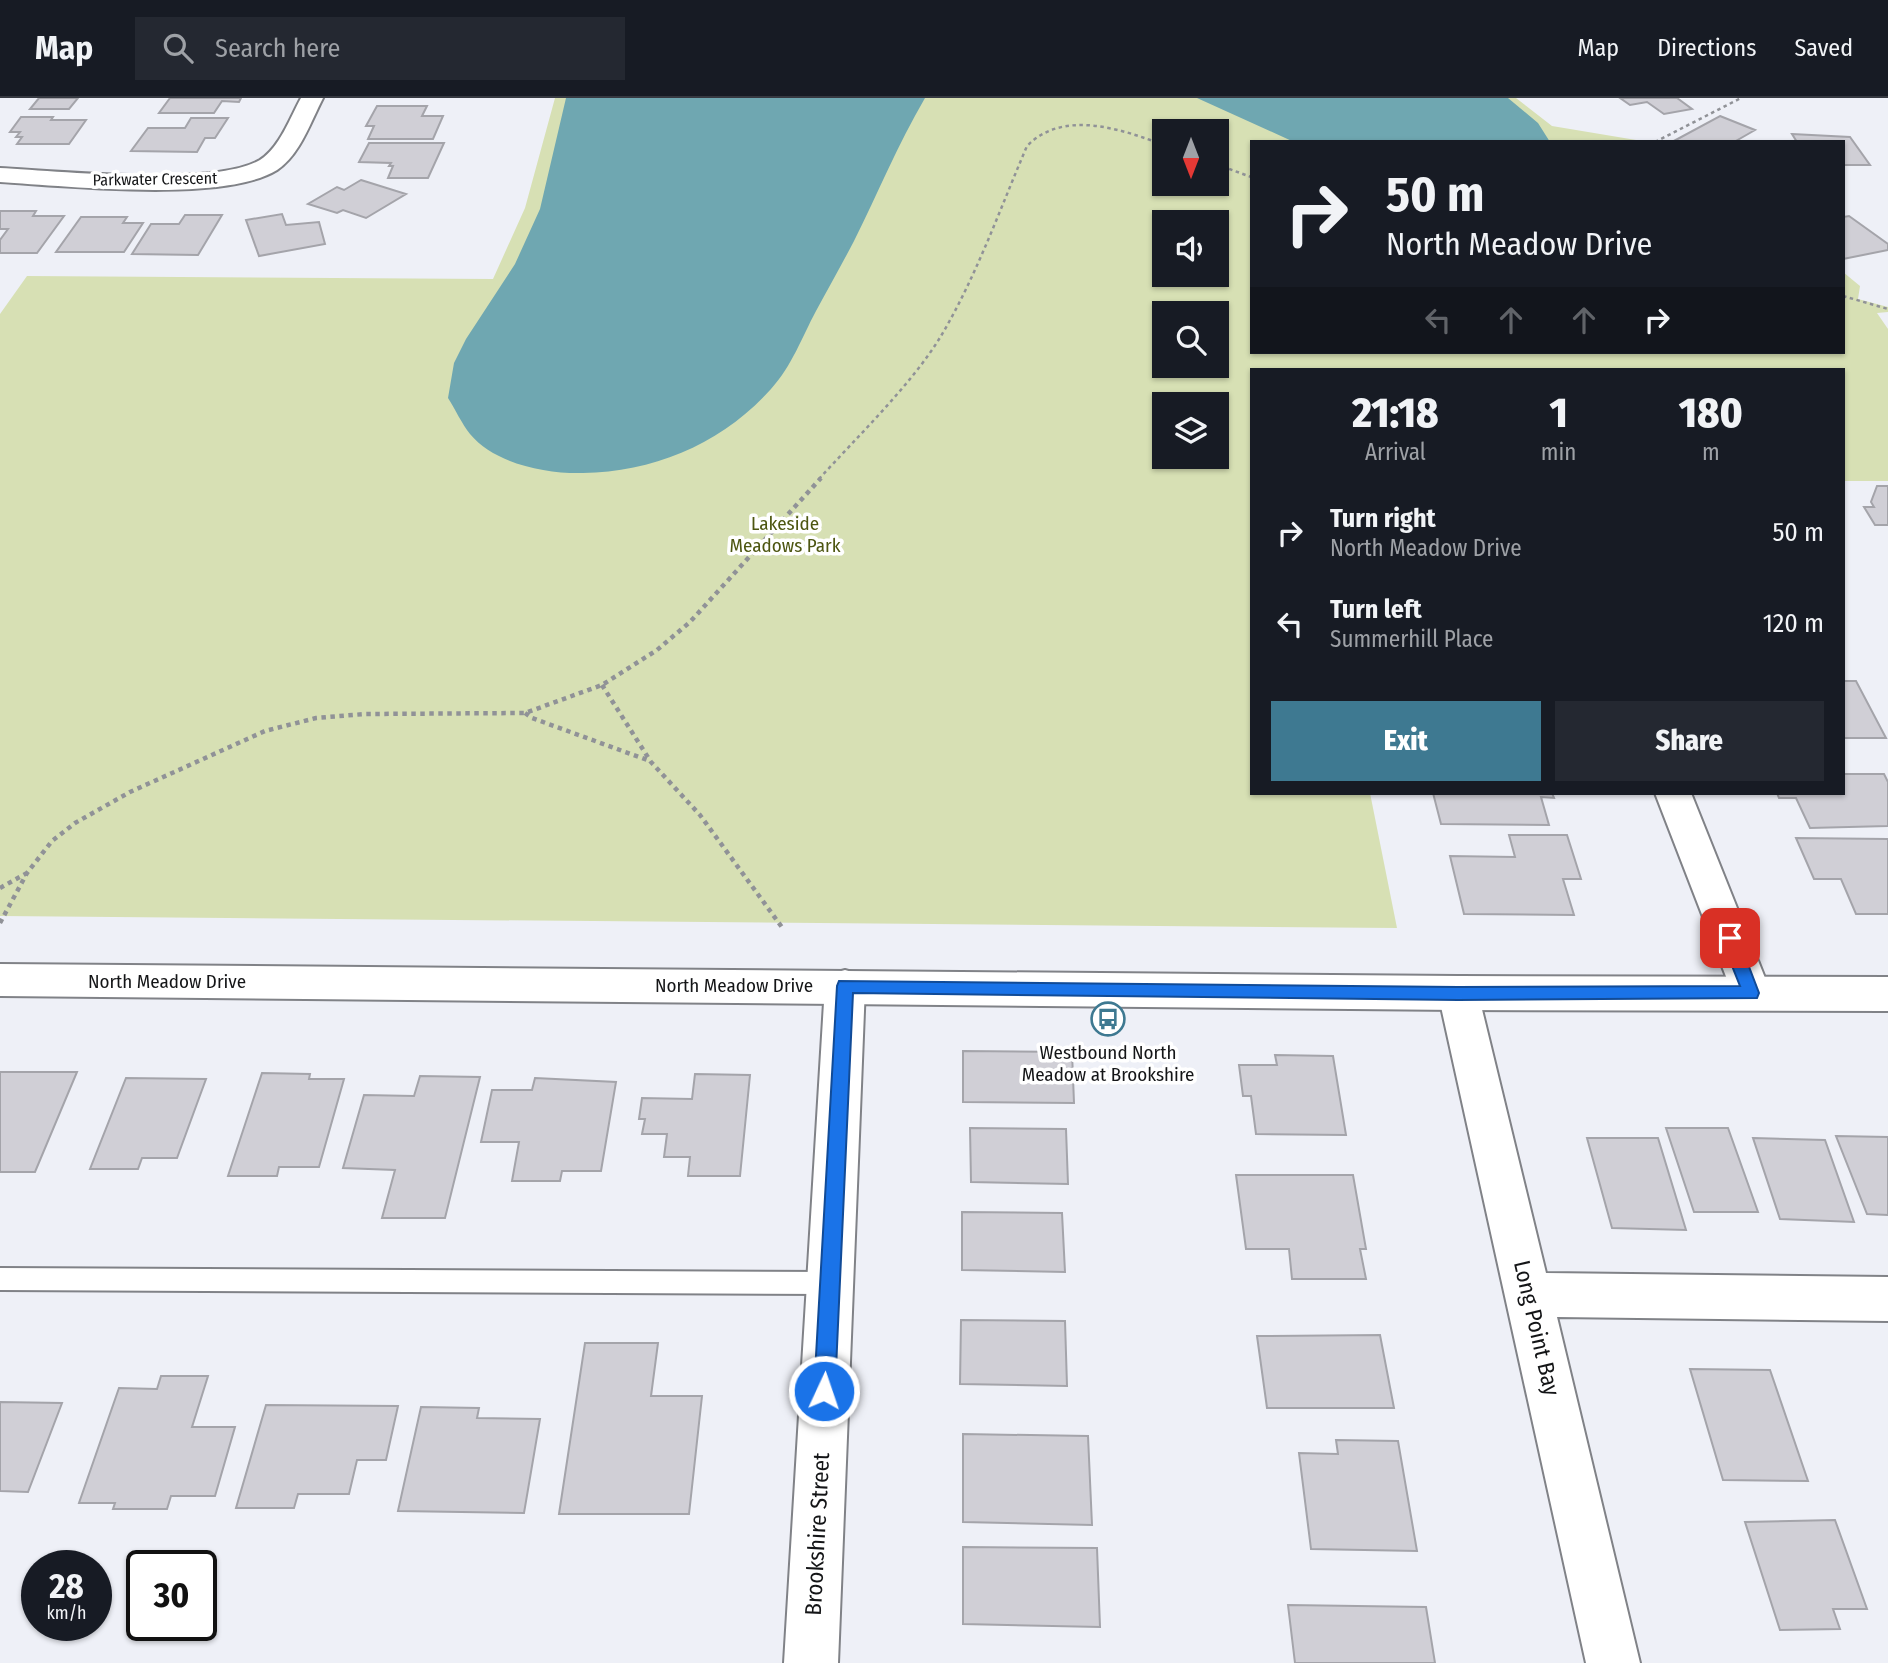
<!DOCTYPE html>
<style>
body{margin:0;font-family:"Fira Sans Condensed",sans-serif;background:#242831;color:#f1f3f6;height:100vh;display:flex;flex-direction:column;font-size:26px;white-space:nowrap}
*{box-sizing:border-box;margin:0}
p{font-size:23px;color:#9ea1a6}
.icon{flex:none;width:38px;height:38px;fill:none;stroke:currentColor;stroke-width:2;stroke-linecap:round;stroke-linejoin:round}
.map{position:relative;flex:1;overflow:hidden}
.sheet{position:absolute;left:1250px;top:270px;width:595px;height:427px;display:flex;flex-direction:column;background:#171b24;border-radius:0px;box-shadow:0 2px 5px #0004}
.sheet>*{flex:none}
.banner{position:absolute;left:1250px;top:42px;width:595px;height:214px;border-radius:0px;box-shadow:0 2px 5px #0004;background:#171b24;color:#f1f3f6;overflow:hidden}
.needle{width:46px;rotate:180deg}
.buttons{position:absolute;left:1152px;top:21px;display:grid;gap:14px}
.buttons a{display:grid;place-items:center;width:77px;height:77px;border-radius:0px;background:#171b24;box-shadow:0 2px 5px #0004;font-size:35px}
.speed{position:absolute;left:21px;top:1452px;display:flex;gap:14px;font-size:35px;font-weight:700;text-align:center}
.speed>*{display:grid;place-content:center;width:91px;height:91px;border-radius:50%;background:#171b24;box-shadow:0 2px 5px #0004;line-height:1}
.speed small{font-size:18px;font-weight:400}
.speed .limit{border:4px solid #111;border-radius:10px;background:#fff;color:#111}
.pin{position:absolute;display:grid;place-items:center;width:60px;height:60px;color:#fff;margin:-30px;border-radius:14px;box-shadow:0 4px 10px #0006}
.me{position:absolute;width:77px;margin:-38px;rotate:3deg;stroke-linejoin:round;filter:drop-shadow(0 0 5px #0008)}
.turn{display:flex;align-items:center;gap:24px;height:147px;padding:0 21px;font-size:32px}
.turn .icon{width:91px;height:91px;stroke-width:2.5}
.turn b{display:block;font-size:49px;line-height:60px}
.lanes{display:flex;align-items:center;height:66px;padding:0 21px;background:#0003;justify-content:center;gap:35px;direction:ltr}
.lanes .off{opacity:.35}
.eta{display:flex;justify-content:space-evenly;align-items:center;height:119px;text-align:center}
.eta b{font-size:42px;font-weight:800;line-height:49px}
.cta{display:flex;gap:14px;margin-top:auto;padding:14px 21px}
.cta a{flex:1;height:80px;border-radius:0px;background:#3e7991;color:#fff;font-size:28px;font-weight:800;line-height:80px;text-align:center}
.cta a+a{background:#242831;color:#f1f3f6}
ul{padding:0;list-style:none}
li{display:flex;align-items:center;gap:21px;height:91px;padding:0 21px}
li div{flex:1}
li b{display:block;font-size:26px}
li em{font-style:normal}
header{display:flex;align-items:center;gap:42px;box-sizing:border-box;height:98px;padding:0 35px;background:#171b24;border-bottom:2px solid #363941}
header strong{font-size:33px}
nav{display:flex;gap:38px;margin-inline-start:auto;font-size:24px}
.search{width:490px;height:63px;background:#242831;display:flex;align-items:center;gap:18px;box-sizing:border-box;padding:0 24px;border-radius:0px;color:#9ea1a6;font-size:26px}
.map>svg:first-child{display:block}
.green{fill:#d7e0b4;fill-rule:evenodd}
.water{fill:#6fa7b1}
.building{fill:#d0cfd6;stroke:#a4a4aa;stroke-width:2}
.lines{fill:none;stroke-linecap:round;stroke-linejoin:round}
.service-casing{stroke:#808287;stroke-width:4}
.minor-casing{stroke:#808287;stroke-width:4}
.tertiary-casing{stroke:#808287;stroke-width:4}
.path-far1{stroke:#909297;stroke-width:2.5;stroke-dasharray:3.5 3.5;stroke-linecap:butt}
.path{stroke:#909297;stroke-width:4.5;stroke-dasharray:4.5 4.5;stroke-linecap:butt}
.service{fill:#fff;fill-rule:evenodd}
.minor{fill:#fff;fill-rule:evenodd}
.tertiary{fill:#fff;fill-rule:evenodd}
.route{fill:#1a73e8;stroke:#114b97;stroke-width:2}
.labels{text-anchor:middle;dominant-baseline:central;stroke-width:7;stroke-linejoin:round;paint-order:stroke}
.far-street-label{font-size:16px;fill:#141517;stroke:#fff}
.park-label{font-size:19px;fill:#4d5611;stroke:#fff}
.street-label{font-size:19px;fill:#141517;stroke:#fff}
.poi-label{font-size:19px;fill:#141517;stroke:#fff}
.near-street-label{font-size:23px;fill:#141517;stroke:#fff}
</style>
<header>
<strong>Map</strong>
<div class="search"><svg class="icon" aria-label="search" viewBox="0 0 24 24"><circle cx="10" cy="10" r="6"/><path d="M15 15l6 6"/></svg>Search here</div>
<nav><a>Map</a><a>Directions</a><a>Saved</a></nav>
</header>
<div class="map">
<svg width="1888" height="1565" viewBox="0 0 1888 1565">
<rect width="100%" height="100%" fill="#eef0f7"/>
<path class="green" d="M 555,0 L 1516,0 L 1552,28 L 1648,44 L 1251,44 L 1251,254 L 1843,254 L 1843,174 L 1860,188 L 1858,201 L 1888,209 L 1888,214 L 1877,215 L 1888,231 L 1888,383 L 1843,383 L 1843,271 L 1251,271 L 1251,695 L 1370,695 L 1397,830 L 0,818 L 0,216 L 27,178 L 493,181 L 525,110 ZM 1164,33 L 1216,33 L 1216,86 L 1164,86 ZM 1164,124 L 1216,124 L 1216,177 L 1164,177 ZM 1164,215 L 1216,215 L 1216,268 L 1164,268 ZM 1164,306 L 1216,306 L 1216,359 L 1164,359 Z"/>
<path class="water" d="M 566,0 L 925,0 C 898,46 878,95 854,143 C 842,166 829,189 816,213 C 802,239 792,268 771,291 C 723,345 655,374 583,375 C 546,376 495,366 470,336 C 462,326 455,311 448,300 L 454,265 L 466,241 L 515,166 L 540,111 Z
M 1197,0 L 1508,0 L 1538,25 L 1550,44 L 1294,44 Z"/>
<path class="building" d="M 39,0 L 78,0 L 69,11 L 30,11 Z
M 170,0 L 241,0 L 239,4 L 222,3 L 214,15 L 159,15 Z
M 1620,0 L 1677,0 L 1692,11 L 1664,16 L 1647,4 L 1630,7 Z
M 377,8 L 427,8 L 422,18 L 443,18 L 433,41 L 368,41 L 374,28 L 366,28 Z
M 1720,18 L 1755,32 L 1734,44 L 1672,44 Z
M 21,19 L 53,19 L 51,22 L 86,22 L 69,46 L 17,46 L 22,39 L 16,39 L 20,34 L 10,34 Z
M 191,20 L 228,20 L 215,40 L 205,40 L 197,54 L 131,53 L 148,30 L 185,30 Z
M 1792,36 L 1850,39 L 1870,67 L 1843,67 L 1843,44 L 1797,44 Z
M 369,45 L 444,45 L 428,80 L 388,80 L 393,68 L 389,68 L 391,65 L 359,64 Z
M 361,82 L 406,96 L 366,120 L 343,112 L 337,115 L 308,106 L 337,89 L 344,92 Z
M 0,113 L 36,113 L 33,118 L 64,118 L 37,155 L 0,155 L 0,142 L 8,131 L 0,131 Z
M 282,116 L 286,127 L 319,124 L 325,146 L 259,158 L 246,122 Z
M 185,117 L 222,117 L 198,157 L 132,156 L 151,126 L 179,126 Z
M 1849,118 L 1888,146 L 1888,152 L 1843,161 L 1843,119 Z
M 81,119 L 127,119 L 123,125 L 143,125 L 124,154 L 56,154 Z
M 1877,388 L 1888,388 L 1888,427 L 1875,427 L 1864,409 L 1874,409 L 1871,404 Z
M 1843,583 L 1856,583 L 1886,640 L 1843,640 Z
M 1843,676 L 1884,676 L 1888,684 L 1888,728 L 1810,730 L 1796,700 L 1779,700 L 1777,695 L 1843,695 Z
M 1433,695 L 1552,695 L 1554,700 L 1541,699 L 1549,727 L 1441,726 Z
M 1509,737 L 1567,737 L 1581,781 L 1563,781 L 1574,817 L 1464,816 L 1450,758 L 1515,759 Z
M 1796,740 L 1888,741 L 1888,816 L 1856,816 L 1841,781 L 1814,781 Z
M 963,953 L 1072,954 L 1074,1005 L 963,1004 Z
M 1275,957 L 1333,958 L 1346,1037 L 1256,1036 L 1251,998 L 1243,998 L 1239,967 L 1277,967 Z
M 0,974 L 77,974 L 35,1074 L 0,1074 Z
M 262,975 L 310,976 L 309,981 L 344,981 L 319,1069 L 279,1069 L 277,1078 L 228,1078 Z
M 695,976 L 750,977 L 740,1078 L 688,1078 L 690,1059 L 664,1059 L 667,1036 L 642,1036 L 645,1021 L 639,1021 L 642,1000 L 692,1001 Z
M 420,978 L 480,979 L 445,1120 L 382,1120 L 395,1072 L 343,1070 L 364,997 L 414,998 Z
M 126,980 L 206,981 L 177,1060 L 142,1060 L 138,1071 L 90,1071 Z
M 535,980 L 616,984 L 601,1073 L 562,1073 L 560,1083 L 512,1083 L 519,1044 L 481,1044 L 492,992 L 532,992 Z
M 970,1030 L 1066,1031 L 1068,1086 L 971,1084 Z
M 1666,1030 L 1728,1030 L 1758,1114 L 1694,1114 Z
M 1836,1038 L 1888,1039 L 1888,1117 L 1867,1116 Z
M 1587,1040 L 1658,1040 L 1686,1132 L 1612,1130 Z
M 1753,1040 L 1825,1042 L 1854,1124 L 1780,1121 Z
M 1236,1077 L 1353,1077 L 1366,1151 L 1360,1151 L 1366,1181 L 1292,1181 L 1289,1151 L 1246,1151 Z
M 962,1114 L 1062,1115 L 1065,1174 L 962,1172 Z
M 961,1222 L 1065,1223 L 1067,1288 L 960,1286 Z
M 1380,1237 L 1394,1310 L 1267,1310 L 1257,1238 Z
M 585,1245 L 658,1245 L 651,1298 L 702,1298 L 689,1416 L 559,1416 Z
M 1690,1271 L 1770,1272 L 1808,1383 L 1723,1382 Z
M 161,1278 L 208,1278 L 192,1329 L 235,1329 L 215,1398 L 171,1398 L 167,1411 L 113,1411 L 115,1405 L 79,1405 L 119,1290 L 157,1291 Z
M 0,1304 L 62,1305 L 28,1394 L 0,1393 Z
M 266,1307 L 398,1308 L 386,1362 L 357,1362 L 349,1396 L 298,1396 L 294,1410 L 236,1410 Z
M 421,1309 L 479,1310 L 477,1320 L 540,1321 L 524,1415 L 398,1413 Z
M 963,1336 L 1088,1338 L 1092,1427 L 963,1424 Z
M 1336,1342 L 1398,1343 L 1417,1453 L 1311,1451 L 1299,1355 L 1338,1356 Z
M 1835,1422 L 1867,1511 L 1833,1511 L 1840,1531 L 1780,1532 L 1745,1424 Z
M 963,1449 L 1097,1450 L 1100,1529 L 963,1526 Z
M 1288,1507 L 1426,1509 L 1435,1565 L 1295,1565 Z"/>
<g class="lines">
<defs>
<path id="service" d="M 0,1170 L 830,1174 L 838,1177 L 842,1185 L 838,1193 L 830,1196 L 0,1192 Z"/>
<path id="minor" d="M 301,0 L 323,0 C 311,23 300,57 277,72 C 224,105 65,88 0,84 L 0,70 C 57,73 214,89 260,62 C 280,49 290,20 301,0 Z
M 1655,695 L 1691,695 L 1771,895 L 1765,907 L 1751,912 L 1737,907 Z
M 845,872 L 859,876 L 865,888 L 838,1565 L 784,1565 L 825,888 L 831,876 Z
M 1458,878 L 1472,883 L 1478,895 L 1546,1175 L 1888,1179 L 1888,1223 L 1557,1219 L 1640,1565 L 1586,1565 L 1438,895 L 1444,883 Z"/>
<path id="tertiary" d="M 0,866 L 1458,878 L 1888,879 L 1888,913 L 1458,912 L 0,898 Z"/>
</defs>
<use href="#service" class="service-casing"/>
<use href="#minor" class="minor-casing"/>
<use href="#tertiary" class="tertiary-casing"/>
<path class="path-far1" d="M 1655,44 L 1741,0
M 1216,66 L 1251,79
M 1843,198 L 1888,211
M 819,381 C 857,339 912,286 941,238 C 976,179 1000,111 1027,48 C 1063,11 1121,31 1164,47"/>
<path class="path" d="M 602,587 L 651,664 L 700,717 L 784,832
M 525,615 L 532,620 L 650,663
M 0,790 L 27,775
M 0,825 L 27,775 L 52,743 L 75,725 L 130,694 L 265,633 L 316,620 L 365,616 L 525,615 L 602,587 L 657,552 L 690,524 L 821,380"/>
<use href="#service" class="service"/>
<use href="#minor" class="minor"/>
<use href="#tertiary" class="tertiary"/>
</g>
<path class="route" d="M 1730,834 L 1735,835 L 1738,840 L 1759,895 L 1757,900 L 1458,902 L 853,895 L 835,1293 L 832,1300 L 824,1303 L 817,1300 L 814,1293 L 837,888 L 839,883 L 1458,889 L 1740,888 L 1721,840 L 1724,835 Z"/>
<defs>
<symbol id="bus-ring" viewBox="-11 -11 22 22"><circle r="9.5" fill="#fff" stroke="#3e7991" stroke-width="1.5"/><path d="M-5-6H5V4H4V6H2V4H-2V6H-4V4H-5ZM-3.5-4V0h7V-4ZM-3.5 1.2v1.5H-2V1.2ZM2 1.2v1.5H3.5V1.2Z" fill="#3e7991"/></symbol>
</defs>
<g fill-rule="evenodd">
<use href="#bus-ring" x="1089" y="902" width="38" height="38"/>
</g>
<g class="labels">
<g class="far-street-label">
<text transform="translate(155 81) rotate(-1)">Parkwater Crescent</text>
</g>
<g class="park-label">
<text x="785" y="425">Lakeside<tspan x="785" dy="22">Meadows Park</tspan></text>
</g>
<g class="street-label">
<text x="167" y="883">North Meadow Drive</text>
<text x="734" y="887">North Meadow Drive</text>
</g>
<g class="poi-label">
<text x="1108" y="954">Westbound North<tspan x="1108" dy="22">Meadow at Brookshire</tspan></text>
</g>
<g class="near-street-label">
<text transform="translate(1537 1230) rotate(77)">Long Point Bay</text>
<text transform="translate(817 1436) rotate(-87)">Brookshire Street</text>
</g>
</g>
</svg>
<div class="buttons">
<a><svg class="needle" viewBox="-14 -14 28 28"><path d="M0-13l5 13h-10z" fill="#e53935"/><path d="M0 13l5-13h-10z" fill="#9ea1a6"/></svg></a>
<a><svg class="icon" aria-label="sound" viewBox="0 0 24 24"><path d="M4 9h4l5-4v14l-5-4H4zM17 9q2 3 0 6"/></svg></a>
<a><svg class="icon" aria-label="search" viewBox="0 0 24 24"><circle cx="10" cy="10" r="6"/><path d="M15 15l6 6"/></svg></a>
<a><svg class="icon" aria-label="layers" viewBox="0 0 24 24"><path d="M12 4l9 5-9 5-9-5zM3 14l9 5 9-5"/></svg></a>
</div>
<div class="speed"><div>28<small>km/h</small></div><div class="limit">30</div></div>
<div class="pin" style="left:1730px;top:840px;background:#d93025"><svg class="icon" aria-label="arrive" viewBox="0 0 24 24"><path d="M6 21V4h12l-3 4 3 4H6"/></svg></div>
<svg class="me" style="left:824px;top:1293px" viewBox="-20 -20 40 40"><circle r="17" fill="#1a73e8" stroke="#fff" stroke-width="3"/><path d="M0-11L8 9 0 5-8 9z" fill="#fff"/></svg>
<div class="banner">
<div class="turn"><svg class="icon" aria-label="right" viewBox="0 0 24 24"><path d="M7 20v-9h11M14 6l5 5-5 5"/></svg><div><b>50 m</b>North Meadow Drive</div></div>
<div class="lanes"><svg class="icon off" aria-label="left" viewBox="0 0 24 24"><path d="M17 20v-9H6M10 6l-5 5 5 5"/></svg><svg class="icon off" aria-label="ahead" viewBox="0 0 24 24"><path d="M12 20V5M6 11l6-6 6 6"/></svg><svg class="icon off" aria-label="ahead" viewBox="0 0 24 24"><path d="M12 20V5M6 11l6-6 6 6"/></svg><svg class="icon" aria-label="right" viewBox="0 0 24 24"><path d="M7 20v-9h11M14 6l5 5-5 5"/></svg></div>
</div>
<section class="sheet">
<div class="eta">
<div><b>21:18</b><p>Arrival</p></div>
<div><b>1</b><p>min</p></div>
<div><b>180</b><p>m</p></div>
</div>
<ul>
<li><svg class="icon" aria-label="right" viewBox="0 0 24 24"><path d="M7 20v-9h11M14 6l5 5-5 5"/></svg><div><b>Turn right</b><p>North Meadow Drive</p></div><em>50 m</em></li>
<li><svg class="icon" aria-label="left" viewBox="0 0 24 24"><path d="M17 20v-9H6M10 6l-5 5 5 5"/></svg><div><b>Turn left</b><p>Summerhill Place</p></div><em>120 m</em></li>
</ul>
<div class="cta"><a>Exit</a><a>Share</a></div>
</section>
</div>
